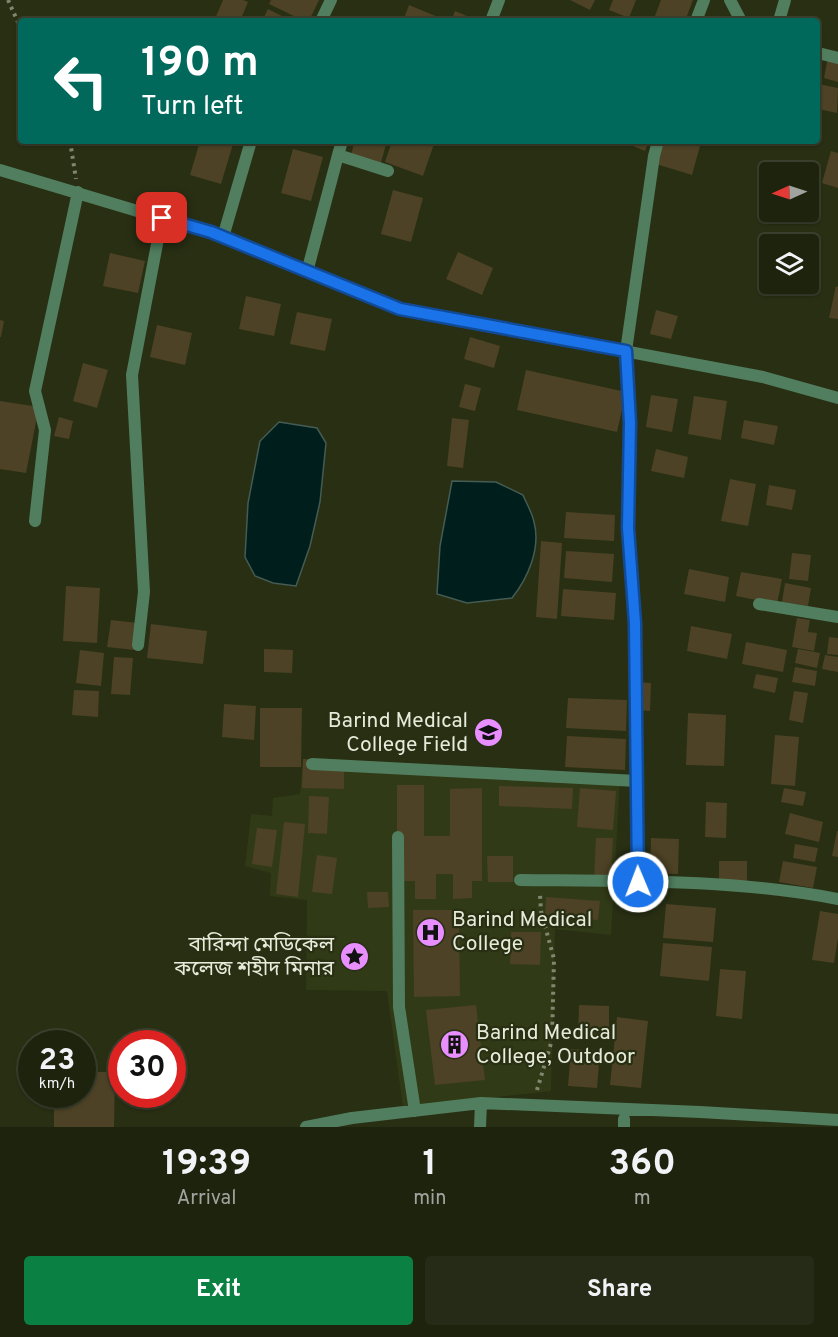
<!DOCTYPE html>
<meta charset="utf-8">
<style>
body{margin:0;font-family:Overpass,"Noto Sans Bengali",sans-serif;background:#262b17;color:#f1f3f6;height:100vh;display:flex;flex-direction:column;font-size:22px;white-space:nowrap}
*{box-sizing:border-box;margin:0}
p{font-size:20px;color:#a1a49e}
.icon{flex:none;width:33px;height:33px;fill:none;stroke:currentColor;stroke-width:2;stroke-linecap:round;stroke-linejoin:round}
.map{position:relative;height:1127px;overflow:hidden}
.drawer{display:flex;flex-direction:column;background:#1e230e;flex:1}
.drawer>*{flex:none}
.hud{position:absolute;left:18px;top:18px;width:802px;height:126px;border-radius:6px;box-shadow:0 2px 4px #0004,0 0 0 2px #3c402e;background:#00695c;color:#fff;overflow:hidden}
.needle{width:39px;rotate:267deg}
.buttons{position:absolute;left:759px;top:162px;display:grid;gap:12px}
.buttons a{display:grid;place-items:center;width:60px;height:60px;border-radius:6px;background:#1e230e;box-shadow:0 2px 4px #0004,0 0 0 2px #3c402e;font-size:30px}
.speed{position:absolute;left:18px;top:1030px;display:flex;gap:12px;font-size:30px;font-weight:700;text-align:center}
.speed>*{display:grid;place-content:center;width:78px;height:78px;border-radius:50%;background:#1e230e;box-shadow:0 2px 4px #0004,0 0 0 2px #3c402e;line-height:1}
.speed small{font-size:15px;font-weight:400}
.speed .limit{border:9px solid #d22;background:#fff;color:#111}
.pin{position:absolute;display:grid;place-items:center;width:51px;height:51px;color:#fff;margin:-26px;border-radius:12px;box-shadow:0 3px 9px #0006}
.me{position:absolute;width:66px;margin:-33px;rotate:359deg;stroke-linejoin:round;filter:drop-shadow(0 0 4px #0008)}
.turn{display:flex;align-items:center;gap:21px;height:126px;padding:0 24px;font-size:27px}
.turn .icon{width:78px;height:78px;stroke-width:2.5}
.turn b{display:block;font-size:42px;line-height:51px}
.eta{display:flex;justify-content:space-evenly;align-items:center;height:102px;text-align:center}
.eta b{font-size:36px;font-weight:700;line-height:42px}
.action{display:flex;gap:12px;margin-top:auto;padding:12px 24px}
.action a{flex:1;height:69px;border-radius:6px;background:#0b8043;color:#fff;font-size:24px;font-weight:700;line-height:69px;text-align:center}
.action a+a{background:#262b17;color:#f1f3f6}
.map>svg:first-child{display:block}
.built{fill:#313a16}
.water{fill:#001e1b;stroke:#455c54;stroke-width:1.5}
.building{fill:#4d4225}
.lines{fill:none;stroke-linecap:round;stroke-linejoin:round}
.path{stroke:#808670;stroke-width:4;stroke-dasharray:3 4.5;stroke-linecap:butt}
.street{stroke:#517e5f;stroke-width:12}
.route-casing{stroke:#114b97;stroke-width:15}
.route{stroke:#1a73e8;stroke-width:10}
.labels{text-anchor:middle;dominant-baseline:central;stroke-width:4.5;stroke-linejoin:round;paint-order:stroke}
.poi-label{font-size:21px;fill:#e6ebda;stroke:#282f13;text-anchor:end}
</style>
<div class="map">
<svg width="838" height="1127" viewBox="0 0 838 1127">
<rect width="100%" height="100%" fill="#282f13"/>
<path class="built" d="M 303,759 L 620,780 L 611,935 L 555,929 L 551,1091 L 403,1107 L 387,991 L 306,990 L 307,900 L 270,896 L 271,873 L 245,866 L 251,814 L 272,816 L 273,798 L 300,794 Z"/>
<path class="water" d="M 279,422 L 317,428 L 326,443 L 320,502 L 310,546 L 296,586 L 273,583 L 255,576 L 245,557 L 248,503 L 260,441 Z
M 452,481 L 496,482 L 523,495 C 526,503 532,512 534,522 C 541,548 528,578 512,598 L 467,603 L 437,594 L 440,546 Z"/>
<path class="building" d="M 223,0 L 243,0 L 248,2 L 240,21 L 214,21 Z
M 271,0 L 319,0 L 309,21 L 304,21 L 269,4 Z
M 570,0 L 595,0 L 590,10 Z
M 613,0 L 636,0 L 629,18 L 609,10 Z
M 661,0 L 693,0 L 685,21 L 653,21 Z
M 409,5 L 438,17 L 436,21 L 403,21 Z
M 268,9 L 292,21 L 262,21 Z
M 455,11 L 479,21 L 451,21 Z
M 828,57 L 838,59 L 838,82 L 824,78 Z
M 818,84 L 838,88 L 837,113 L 818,109 Z
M 200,141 L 222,141 L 233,144 L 221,184 L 190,175 Z
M 355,141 L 387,141 L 380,166 L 350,158 Z
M 392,141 L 435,141 L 423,176 L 385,162 Z
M 621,141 L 649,141 L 645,151 Z
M 662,141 L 682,141 L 700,146 L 692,175 L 656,164 Z
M 293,149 L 323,157 L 311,201 L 281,193 Z
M 831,151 L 838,153 L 838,188 L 822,183 Z
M 393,190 L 423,198 L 411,242 L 381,234 Z
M 458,252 L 493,268 L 482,295 L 446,279 Z
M 110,253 L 145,261 L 138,293 L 103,286 Z
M 836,286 L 838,287 L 838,319 L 829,318 Z
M 246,296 L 281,304 L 274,336 L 239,329 Z
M 656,310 L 678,316 L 671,339 L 650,334 Z
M 297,312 L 332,319 L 325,351 L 290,344 Z
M 0,320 L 4,321 L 1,337 L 0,337 Z
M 157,325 L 192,333 L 185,365 L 150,357 Z
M 470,337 L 500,346 L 494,368 L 464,359 Z
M 83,363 L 108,370 L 97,408 L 73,401 Z
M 526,370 L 626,392 L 617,432 L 517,410 Z
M 465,384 L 481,388 L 475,411 L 459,407 Z
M 651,395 L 678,399 L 672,432 L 646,427 Z
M 694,396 L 727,401 L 721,440 L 688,434 Z
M 0,401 L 39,407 L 26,473 L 0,469 Z
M 59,417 L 73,421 L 69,439 L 54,436 Z
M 452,418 L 469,420 L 463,468 L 447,466 Z
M 744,420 L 778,426 L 774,445 L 741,438 Z
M 656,449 L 688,457 L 684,478 L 651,471 Z
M 730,479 L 756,484 L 748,526 L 721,521 Z
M 769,485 L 796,490 L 792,510 L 766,505 Z
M 566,512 L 615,515 L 614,541 L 564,538 Z
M 541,541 L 562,543 L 557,619 L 536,617 Z
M 566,551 L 614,554 L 612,582 L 564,578 Z
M 792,553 L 811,555 L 808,581 L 789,579 Z
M 689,569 L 729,577 L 725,602 L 684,594 Z
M 741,572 L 782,579 L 777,604 L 736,596 Z
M 785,583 L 811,588 L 808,606 L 782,602 Z
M 66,586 L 100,588 L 97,643 L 63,641 Z
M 563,589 L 616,593 L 614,620 L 561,616 Z
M 797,618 L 810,620 L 808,632 L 817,633 L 814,651 L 792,647 Z
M 111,620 L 138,623 L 135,650 L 107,647 Z
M 151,624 L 207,631 L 203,664 L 147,658 Z
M 691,626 L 732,634 L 727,659 L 687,651 Z
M 829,637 L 838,638 L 838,655 L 827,654 Z
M 746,642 L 787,650 L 783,672 L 742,664 Z
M 264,649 L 293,650 L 292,673 L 264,672 Z
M 798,649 L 820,653 L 817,668 L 795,663 Z
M 80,650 L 104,653 L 101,686 L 76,683 Z
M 825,655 L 838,657 L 838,672 L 822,669 Z
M 114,657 L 133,658 L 130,695 L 111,694 Z
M 795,667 L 817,671 L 815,686 L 792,682 Z
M 756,674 L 778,678 L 775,693 L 753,688 Z
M 637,682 L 651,683 L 650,711 L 635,710 Z
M 74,690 L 99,691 L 98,717 L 72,715 Z
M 794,691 L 808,693 L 803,723 L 789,720 Z
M 568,698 L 627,700 L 626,731 L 566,728 Z
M 224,704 L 256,706 L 254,740 L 222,737 Z
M 260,708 L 302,708 L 301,767 L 260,767 Z
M 688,713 L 726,715 L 724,766 L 686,765 Z
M 775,735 L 799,737 L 795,786 L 771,784 Z
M 567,736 L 626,739 L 625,770 L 565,767 Z
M 303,759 L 344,760 L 344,789 L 302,788 Z
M 397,785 L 424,785 L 424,836 L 450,836 L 450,789 L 482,788 L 482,881 L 472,881 L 472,898 L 453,899 L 453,874 L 436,874 L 436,899 L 415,899 L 415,881 L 397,881 Z
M 499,786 L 573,788 L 572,809 L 499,806 Z
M 580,788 L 616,791 L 613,830 L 577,827 Z
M 784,788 L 806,792 L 803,806 L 781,802 Z
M 309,796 L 329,797 L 327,834 L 308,833 Z
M 706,802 L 727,803 L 726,838 L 705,837 Z
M 790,813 L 823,822 L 819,842 L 785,834 Z
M 284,822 L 305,824 L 298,897 L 276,894 Z
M 257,828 L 277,830 L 272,867 L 252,864 Z
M 837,831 L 838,831 L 838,857 L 832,856 Z
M 596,838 L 613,838 L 611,880 L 594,879 Z
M 651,838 L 679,839 L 678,874 L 650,873 Z
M 795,844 L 818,848 L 815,862 L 793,858 Z
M 317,855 L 337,858 L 332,894 L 312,892 Z
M 487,856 L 513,856 L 513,882 L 488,882 Z
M 719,861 L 747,861 L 747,882 L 719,881 Z
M 783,861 L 817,867 L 813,888 L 779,882 Z
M 367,892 L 388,892 L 389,907 L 368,908 Z
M 546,897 L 600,901 L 598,920 L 545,917 Z
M 666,904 L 716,908 L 713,942 L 663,938 Z
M 413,910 L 459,910 L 460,996 L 414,997 Z
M 820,911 L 838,914 L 838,938 L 834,963 L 812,960 Z
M 511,932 L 541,932 L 540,965 L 510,964 Z
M 663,943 L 712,947 L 709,981 L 660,976 Z
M 720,969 L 746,971 L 742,1019 L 716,1016 Z
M 476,1005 L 485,1080 L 435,1085 L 426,1010 Z
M 579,1005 L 609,1006 L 609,1039 L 578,1038 Z
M 617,1017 L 648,1021 L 641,1088 L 610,1085 Z
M 571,1049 L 600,1051 L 597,1088 L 568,1086 Z
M 82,1072 L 115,1072 L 114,1127 L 54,1127 L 54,1095 L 82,1095 Z"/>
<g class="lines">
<path class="path" d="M 8,0 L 21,29
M 70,141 L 76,179
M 537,1090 L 552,1040 L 554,959 L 541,911 L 540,895"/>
<path class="street" d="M 730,0 L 741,21
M 321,21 L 331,0
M 491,21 L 499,0
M 696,21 L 704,0
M 779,21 L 785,0
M 818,53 L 838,58
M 338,155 L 342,141
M 0,170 L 211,233 L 400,309 L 763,377 L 838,398
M 223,237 L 251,141
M 307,272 L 338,155 L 388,171
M 35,521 L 45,430 L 35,391 L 78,192
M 759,604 L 838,617
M 138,645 L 144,592 L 132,375 L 162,218
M 312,764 L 637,781
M 398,837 L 399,1007 L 415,1111
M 520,880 C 626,881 734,879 838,899
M 638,882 L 635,623 L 628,528 L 630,423 L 626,351 L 654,156 L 658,141
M 306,1127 L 352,1118 L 481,1103 L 700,1112 L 838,1120
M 480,1127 L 481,1103
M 624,1127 L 624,1119"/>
</g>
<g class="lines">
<defs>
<path id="route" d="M 162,218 L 211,232 L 400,309 L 626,351 L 630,423 L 628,528 L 635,623 L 638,882"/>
</defs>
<use href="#route" class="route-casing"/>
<use href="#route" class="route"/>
</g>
<defs>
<symbol id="university-disc" viewBox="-11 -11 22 22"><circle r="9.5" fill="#e88eff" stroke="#282f13"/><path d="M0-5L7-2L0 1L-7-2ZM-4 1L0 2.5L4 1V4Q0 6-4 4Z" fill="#111"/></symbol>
<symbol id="hospital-disc" viewBox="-11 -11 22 22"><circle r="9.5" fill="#e88eff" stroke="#282f13"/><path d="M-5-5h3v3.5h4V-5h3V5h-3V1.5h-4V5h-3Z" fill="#111"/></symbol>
<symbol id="sight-disc" viewBox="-11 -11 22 22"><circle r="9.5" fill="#e88eff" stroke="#282f13"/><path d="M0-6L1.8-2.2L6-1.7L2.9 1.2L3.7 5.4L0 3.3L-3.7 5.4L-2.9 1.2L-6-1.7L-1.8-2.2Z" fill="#111"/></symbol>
<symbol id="building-disc" viewBox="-11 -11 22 22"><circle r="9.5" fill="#e88eff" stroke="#282f13"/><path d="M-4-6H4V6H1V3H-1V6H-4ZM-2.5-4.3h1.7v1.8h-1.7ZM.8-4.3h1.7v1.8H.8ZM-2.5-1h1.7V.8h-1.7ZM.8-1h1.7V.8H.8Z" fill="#111"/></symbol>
</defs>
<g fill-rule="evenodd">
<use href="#university-disc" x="472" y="716" width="33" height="33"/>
<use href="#hospital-disc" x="414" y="916" width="33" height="33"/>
<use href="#sight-disc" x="338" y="940" width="33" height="33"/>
<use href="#building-disc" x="438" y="1028" width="33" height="33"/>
</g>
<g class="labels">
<g class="poi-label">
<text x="468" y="721">Barind Medical<tspan x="468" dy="24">College Field</tspan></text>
<text x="452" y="920" text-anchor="start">Barind Medical<tspan x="452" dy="24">College</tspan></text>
<text x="334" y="945">বারিন্দা মেডিকেল<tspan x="334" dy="24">কলেজ শহীদ মিনার</tspan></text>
<text x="476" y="1033" text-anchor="start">Barind Medical<tspan x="476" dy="24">College, Outdoor</tspan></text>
</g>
</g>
</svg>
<div class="buttons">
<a><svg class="needle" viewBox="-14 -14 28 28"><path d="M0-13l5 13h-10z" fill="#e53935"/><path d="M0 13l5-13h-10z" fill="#a1a49e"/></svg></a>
<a><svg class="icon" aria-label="layers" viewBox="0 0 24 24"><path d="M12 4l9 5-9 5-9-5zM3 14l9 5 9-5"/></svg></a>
</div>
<div class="speed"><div>23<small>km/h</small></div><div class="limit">30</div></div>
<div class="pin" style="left:162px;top:218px;background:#d93025"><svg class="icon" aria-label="arrive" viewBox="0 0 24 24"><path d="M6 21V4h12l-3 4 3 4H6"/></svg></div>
<svg class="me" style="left:638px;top:882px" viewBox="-20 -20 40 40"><circle r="17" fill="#1a73e8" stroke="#fff" stroke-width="3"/><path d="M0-11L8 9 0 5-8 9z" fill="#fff"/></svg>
<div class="hud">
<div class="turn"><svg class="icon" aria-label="left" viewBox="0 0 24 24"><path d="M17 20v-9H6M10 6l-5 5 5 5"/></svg><div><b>190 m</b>Turn left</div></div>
</div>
</div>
<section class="drawer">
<div class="eta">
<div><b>19:39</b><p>Arrival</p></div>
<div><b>1</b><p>min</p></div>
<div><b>360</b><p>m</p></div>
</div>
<div class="action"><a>Exit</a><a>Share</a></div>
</section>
